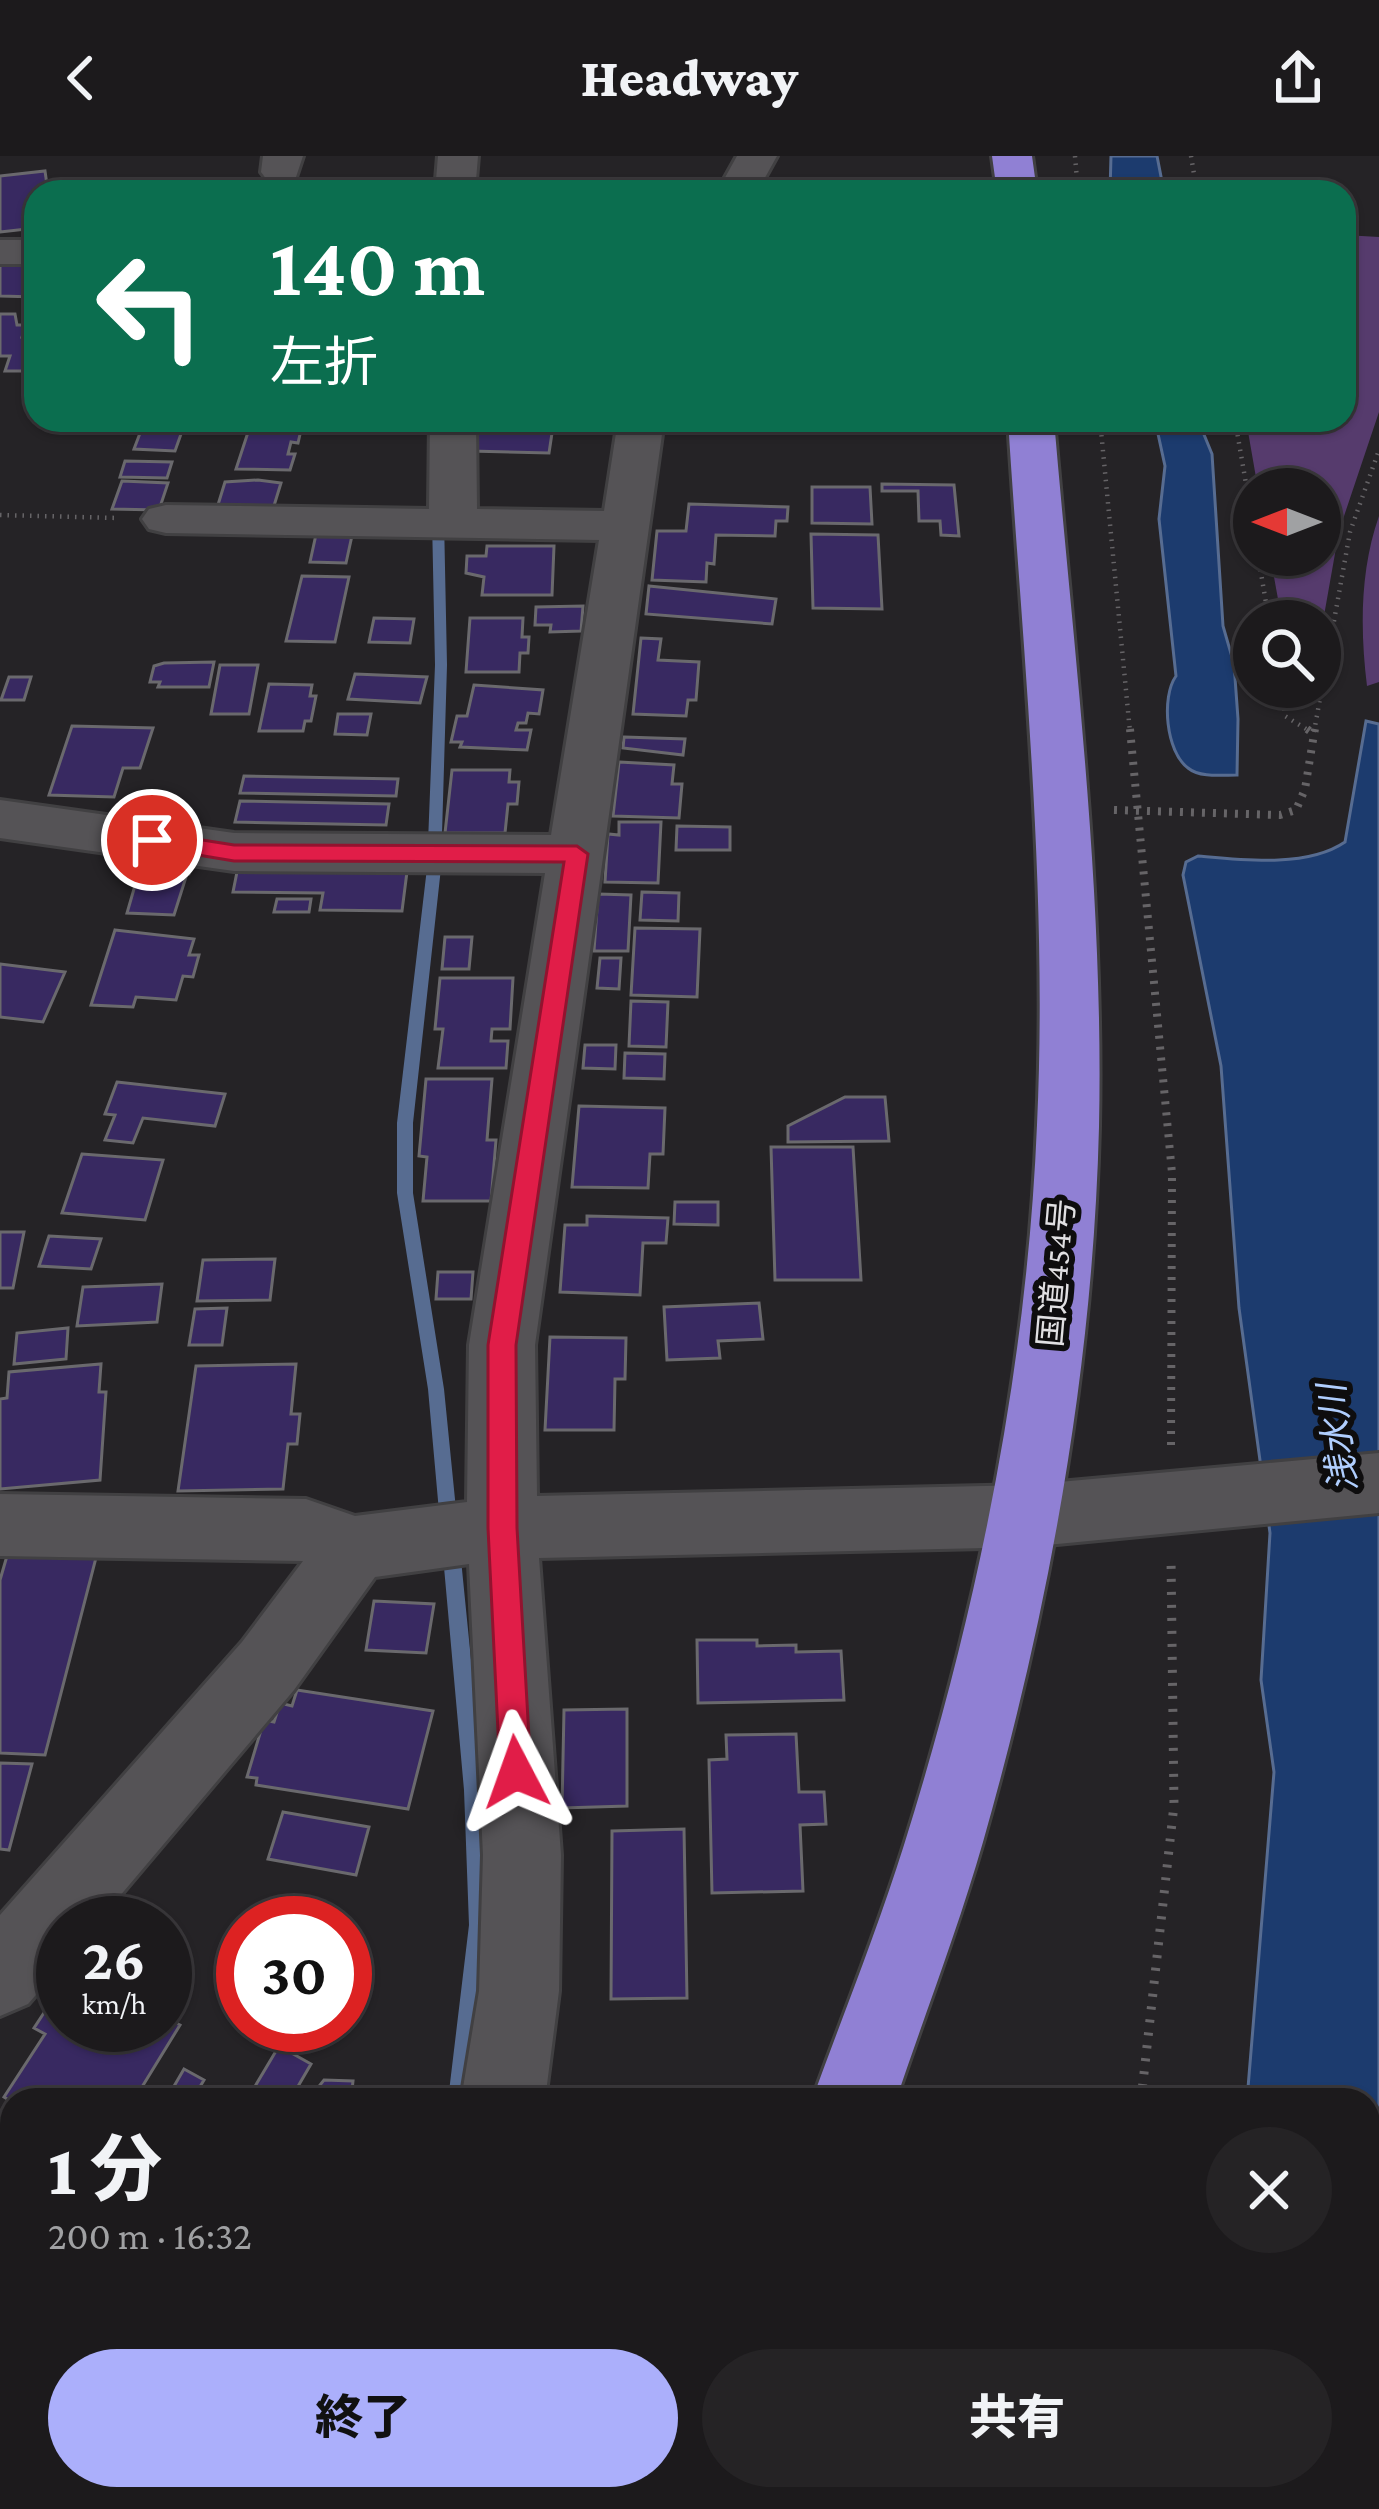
<!DOCTYPE html>
<html lang="ja">
<meta charset="utf-8">
<style>
body{margin:0;font-family:"Crimson Pro","Noto Sans JP",serif;background:#252325;color:#f1f3f6;height:100vh;display:flex;flex-direction:column;font-size:45px;white-space:nowrap}
*{box-sizing:border-box;margin:0}
p{font-size:39px;color:#a0a1a3}
.icon{flex:none;width:66px;height:66px;fill:none;stroke:currentColor;stroke-width:2;stroke-linecap:round;stroke-linejoin:round}
.map{position:relative;flex:1;overflow:hidden}
.sheet{position:absolute;left:0px;top:1932px;width:1380px;height:423px;display:flex;flex-direction:column;background:#1c1a1c;border-radius:36px 36px 0 0;box-shadow:0 3px 9px #0004,0 0 0 3px #3a383b}
.sheet>*{flex:none}
.hud{position:absolute;left:24px;top:24px;width:1332px;height:252px;border-radius:36px;box-shadow:0 3px 9px #0004,0 0 0 3px #3a383b;background:#0b6e4f;color:#fff;overflow:hidden}
.needle{width:78px;rotate:270deg}
.fabs{position:absolute;left:1233px;top:312px;display:grid;gap:24px}
.fabs a{display:grid;place-items:center;width:108px;height:108px;border-radius:50%;background:#1c1a1c;box-shadow:0 3px 9px #0004,0 0 0 3px #3a383b;font-size:60px}
.speed{position:absolute;left:36px;top:1740px;display:flex;gap:24px;font-size:60px;font-weight:700;text-align:center}
.speed>*{display:grid;place-content:center;width:156px;height:156px;border-radius:50%;background:#1c1a1c;box-shadow:0 3px 9px #0004,0 0 0 3px #3a383b;line-height:1}
.speed small{font-size:30px;font-weight:400}
.speed .limit{border:18px solid #d22;background:#fff;color:#111}
.pin{position:absolute;display:grid;place-items:center;width:102px;height:102px;color:#fff;margin:-51px;border:6px solid #fff;border-radius:50%;box-shadow:0 3px 12px #0007}
.me{position:absolute;width:132px;margin:-66px;rotate:356deg;stroke-linejoin:round;filter:drop-shadow(0 0 9px #0008)}
.turn{display:flex;align-items:center;gap:42px;height:252px;padding:0 48px;font-size:54px}
.turn .icon{width:156px;height:156px;stroke-width:2.5}
.turn b{display:block;font-size:84px;line-height:102px}
.round{display:grid;place-items:center;flex:none;width:126px;height:126px;border-radius:63px;background:#252325}
.overview{display:flex;align-items:center;justify-content:space-between;height:204px;padding:0 48px}
h1{font-size:72px;font-weight:800;line-height:90px}
.primary-button{display:flex;gap:24px;margin-top:auto;padding:24px 48px}
.primary-button a{flex:1;height:138px;border-radius:72px;background:#abaffb;color:#111;font-size:48px;font-weight:800;line-height:138px;text-align:center}
.primary-button a+a{background:#252325;color:#f1f3f6}
header{display:flex;justify-content:space-between;align-items:center;height:156px;padding:0 48px;background:#1c1a1c;font-size:54px;font-weight:800}
.map>svg:first-child{display:block}
.green{fill:#563b6d}
.water{fill:#1c3b6e;stroke:#576c91;stroke-width:3}
.lines{fill:none;stroke-linecap:round;stroke-linejoin:round}
.stream{fill:#576c91;fill-rule:evenodd}
.building{fill:#382961;stroke:#6a696d;stroke-width:3}
.minor-casing{stroke:#414042;stroke-width:6}
.highway-casing{stroke:#414042;stroke-width:6}
.path-far2{stroke:#666467;stroke-width:4.5;stroke-dasharray:1.5 6;stroke-linecap:butt}
.path-far1{stroke:#666467;stroke-width:8;stroke-dasharray:3 8;stroke-linecap:butt}
.path{stroke:#666467;stroke-width:9;stroke-dasharray:3 10;stroke-linecap:butt}
.minor{fill:#555356;fill-rule:evenodd}
.highway{fill:#9080d4;fill-rule:evenodd}
.route{fill:#e11d48;stroke:#92132f;stroke-width:3}
.labels{text-anchor:middle;dominant-baseline:central;stroke-width:12;stroke-linejoin:round;paint-order:stroke}
.street-label{font-size:33px;fill:#e1e0e2;stroke:#0e0d0e}
.water-label{font-size:36px;font-style:italic;fill:#b0cefe;stroke:#0e0d0e}
</style>
<header><svg class="icon" aria-label="back" viewBox="0 0 24 24"><path d="M15 5l-7 7 7 7"/></svg>Headway<svg class="icon" aria-label="share" viewBox="0 0 24 24"><path d="M12 15V3M7 8l5-5 5 5M5 13v7h14v-7"/></svg></header>
<div class="map">
<svg width="1379" height="2353" viewBox="0 0 1379 2353">
<rect width="100%" height="100%" fill="#252326"/>
<path class="green" d="M 1344,79 L 1379,81 L 1379,256 L 1339,375 L 1322,471 L 1320,465 L 1282,465 L 1270,399 L 1320,399 L 1320,333 L 1258,333 L 1246,264 L 1344,264 Z
M 1379,360 L 1379,526 L 1367,530 C 1360,474 1360,414 1379,360 Z"/>
<path class="water" d="M 1111,0 L 1157,0 L 1164,36 L 1110,36 Z
M 1155,264 L 1198,264 L 1212,298 L 1223,470 L 1234,508 L 1238,563 L 1237,619 C 1222,619 1200,622 1188,612 C 1166,596 1161,541 1176,520 L 1159,363 L 1165,310 Z
M 1366,565 L 1379,568 L 1379,2353 L 1217,2353 L 1218,2343 L 1368,2343 L 1368,1944 L 1247,1944 L 1274,1616 L 1261,1524 L 1270,1377 L 1239,1152 L 1221,910 L 1183,719 L 1186,706 L 1198,700 C 1242,704 1307,712 1345,686 Z"/>
<g class="lines">
<path class="stream" d="M 438,359 L 444,363 L 447,509 L 441,712 L 413,967 L 413,1037 L 444,1233 L 484,1634 L 489,1769 L 468,1944 L 448,1944 L 469,1769 L 464,1634 L 428,1233 L 397,1037 L 397,967 L 427,712 L 435,509 L 432,363 Z
M 379,2343 L 403,2343 L 402,2353 L 378,2353 Z"/>
</g>
<path class="building" d="M 45,15 L 48,36 L 36,36 L 36,72 L 0,76 L 0,20 Z
M 0,100 L 36,101 L 36,141 L 0,140 Z
M 0,158 L 15,158 L 17,169 L 26,169 L 22,181 L 36,181 L 36,215 L 5,215 L 10,200 L 0,200 Z
M 145,264 L 186,264 L 175,295 L 134,293 Z
M 252,264 L 282,266 L 280,273 L 301,274 L 298,287 L 291,286 L 288,298 L 295,298 L 290,314 L 236,313 Z
M 475,264 L 554,264 L 549,297 L 470,295 Z
M 125,305 L 172,306 L 167,322 L 120,321 Z
M 258,324 L 281,327 L 273,353 L 217,352 L 225,326 Z
M 122,325 L 168,327 L 159,354 L 112,353 Z
M 882,328 L 954,329 L 959,380 L 941,379 L 940,365 L 919,365 L 918,335 L 882,335 Z
M 812,331 L 870,331 L 872,368 L 812,367 Z
M 689,348 L 788,351 L 787,365 L 776,365 L 775,380 L 716,379 L 714,408 L 707,407 L 706,426 L 652,424 L 657,375 L 686,375 Z
M 317,374 L 353,375 L 346,407 L 310,406 Z
M 811,378 L 878,379 L 882,453 L 813,452 Z
M 487,390 L 554,390 L 552,439 L 482,439 L 484,421 L 466,417 L 467,400 L 486,400 Z
M 302,420 L 349,421 L 335,486 L 286,485 Z
M 649,430 L 776,443 L 772,468 L 646,458 Z
M 583,450 L 581,475 L 550,476 L 551,469 L 535,469 L 536,451 Z
M 374,462 L 414,463 L 410,487 L 369,486 Z
M 470,462 L 523,462 L 522,481 L 529,481 L 528,497 L 520,497 L 519,516 L 466,516 Z
M 641,482 L 661,483 L 658,504 L 699,506 L 696,544 L 688,544 L 686,560 L 633,558 Z
M 214,506 L 209,531 L 158,531 L 160,526 L 150,526 L 154,510 L 164,507 Z
M 220,509 L 258,509 L 249,558 L 211,558 Z
M 355,518 L 427,521 L 420,547 L 348,543 Z
M 9,521 L 31,521 L 24,544 L 1,544 Z
M 269,528 L 312,529 L 310,540 L 316,540 L 311,565 L 305,565 L 303,575 L 259,575 Z
M 474,529 L 543,534 L 539,558 L 528,557 L 526,567 L 518,567 L 516,574 L 531,574 L 527,594 L 460,591 L 462,586 L 451,586 L 457,560 L 467,560 Z
M 338,558 L 371,558 L 367,579 L 335,578 Z
M 72,570 L 153,572 L 140,612 L 123,612 L 114,641 L 49,639 Z
M 624,581 L 685,583 L 683,599 L 623,592 Z
M 619,606 L 674,609 L 672,628 L 682,628 L 679,662 L 613,660 Z
M 452,614 L 510,614 L 509,626 L 519,626 L 517,648 L 508,648 L 505,677 L 445,677 Z
M 244,620 L 398,623 L 396,640 L 240,637 Z
M 240,645 L 389,648 L 386,669 L 235,666 Z
M 619,666 L 661,666 L 658,727 L 605,726 L 608,678 L 619,679 Z
M 677,670 L 730,671 L 730,694 L 676,694 Z
M 145,701 L 194,703 L 189,718 L 140,716 Z
M 239,706 L 408,708 L 402,755 L 320,754 L 323,737 L 233,736 Z
M 138,719 L 186,721 L 174,759 L 127,757 Z
M 642,736 L 679,737 L 678,765 L 640,764 Z
M 598,738 L 631,739 L 628,795 L 594,795 Z
M 277,743 L 311,743 L 309,756 L 274,756 Z
M 635,772 L 700,773 L 697,841 L 631,839 Z
M 115,774 L 194,783 L 189,799 L 199,799 L 193,821 L 183,820 L 176,844 L 136,841 L 133,851 L 91,849 Z
M 445,781 L 472,781 L 469,813 L 442,813 Z
M 600,802 L 621,802 L 619,833 L 597,832 Z
M 0,808 L 65,816 L 43,866 L 0,861 Z
M 440,822 L 513,822 L 510,873 L 492,873 L 491,885 L 508,885 L 506,912 L 438,912 L 443,873 L 435,873 Z
M 631,845 L 668,846 L 666,891 L 629,890 Z
M 585,889 L 616,889 L 615,913 L 583,912 Z
M 625,897 L 665,898 L 664,923 L 624,922 Z
M 426,923 L 492,923 L 487,984 L 496,984 L 491,1045 L 423,1045 L 427,1001 L 419,1000 Z
M 117,926 L 225,938 L 215,970 L 143,962 L 133,987 L 105,984 L 115,959 L 105,958 Z
M 845,941 L 885,941 L 889,985 L 788,986 L 788,970 Z
M 579,950 L 665,952 L 663,998 L 650,998 L 648,1032 L 572,1031 Z
M 771,991 L 853,991 L 861,1124 L 775,1124 Z
M 82,998 L 163,1004 L 145,1064 L 62,1057 Z
M 675,1046 L 718,1046 L 718,1069 L 674,1068 Z
M 587,1060 L 668,1062 L 666,1087 L 643,1087 L 640,1139 L 560,1136 L 565,1069 L 587,1069 Z
M 0,1076 L 24,1076 L 13,1132 L 0,1132 Z
M 49,1080 L 101,1083 L 91,1113 L 39,1110 Z
M 275,1103 L 270,1144 L 197,1145 L 203,1104 Z
M 438,1116 L 473,1116 L 471,1143 L 436,1143 Z
M 162,1128 L 157,1166 L 77,1170 L 83,1131 Z
M 759,1147 L 763,1183 L 718,1185 L 720,1202 L 667,1204 L 664,1151 Z
M 227,1152 L 222,1189 L 189,1189 L 195,1153 Z
M 68,1172 L 66,1203 L 14,1208 L 17,1177 Z
M 550,1181 L 626,1182 L 625,1223 L 615,1223 L 614,1274 L 545,1274 Z
M 101,1208 L 99,1236 L 106,1236 L 100,1324 L 0,1333 L 0,1243 L 7,1242 L 9,1216 Z
M 296,1208 L 291,1258 L 300,1258 L 297,1288 L 288,1288 L 283,1333 L 178,1335 L 196,1210 Z
M 9,1393 L 97,1398 L 45,1599 L 0,1597 L 0,1424 Z
M 374,1445 L 434,1448 L 426,1497 L 366,1494 Z
M 697,1484 L 757,1484 L 757,1490 L 796,1489 L 796,1496 L 841,1495 L 844,1544 L 698,1547 Z
M 297,1534 L 433,1555 L 408,1653 L 256,1629 L 257,1622 L 247,1621 L 264,1564 L 274,1566 L 280,1547 L 292,1550 Z
M 627,1553 L 627,1650 L 562,1652 L 564,1554 Z
M 796,1578 L 799,1636 L 824,1636 L 826,1668 L 800,1669 L 803,1735 L 712,1737 L 709,1604 L 727,1603 L 726,1579 Z
M 0,1607 L 32,1608 L 9,1694 L 0,1693 Z
M 283,1656 L 369,1671 L 356,1719 L 268,1703 Z
M 684,1673 L 687,1842 L 611,1843 L 612,1675 Z
M 63,1828 L 63,1869 L 165,1869 L 165,1861 L 180,1869 L 134,1944 L 117,1940 L 115,1944 L 12,1946 L 4,1941 L 45,1878 L 34,1872 Z
M 279,1890 L 311,1908 L 290,1944 L 275,1944 L 254,1932 Z
M 184,1913 L 204,1924 L 192,1944 L 166,1944 Z
M 324,1924 L 353,1925 L 351,1944 L 308,1944 Z"/>
<g class="lines">
<defs>
<path id="minor" d="M 263,0 L 303,0 L 295,24 L 267,24 L 261,16 Z
M 438,0 L 478,0 L 475,36 L 435,36 Z
M 737,0 L 777,0 L 757,36 L 717,36 Z
M 0,84 L 36,84 L 36,108 L 0,108 Z
M 430,264 L 476,264 L 477,353 L 604,355 L 618,264 L 664,264 L 535,1189 L 537,1340 L 1026,1329 L 1379,1297 L 1379,1357 L 1026,1391 L 539,1402 L 561,1699 L 559,1835 L 545,1944 L 461,1944 L 479,1835 L 483,1699 L 469,1408 L 375,1421 L 294,1534 L 97,1767 L 63,1767 L 63,1808 L 28,1848 L 0,1860 L 0,1759 L 242,1486 L 303,1405 L 0,1400 L 0,1338 L 306,1343 L 355,1360 L 467,1346 L 469,1189 L 545,717 L 234,715 L 0,682 L 0,644 L 234,677 L 551,679 L 599,384 L 166,377 L 149,373 L 142,363 L 149,353 L 166,349 L 429,353 Z
M 406,2343 L 498,2343 L 496,2353 L 404,2353 Z
M 507,2343 L 607,2343 L 611,2353 L 511,2353 Z"/>
<path id="highway" d="M 992,0 L 1032,0 L 1037,36 L 997,36 Z
M 1008,264 L 1054,264 C 1074,499 1104,734 1099,971 C 1093,1213 1049,1454 983,1686 C 958,1773 925,1858 896,1944 L 812,1944 C 843,1859 877,1775 904,1689 C 977,1456 1027,1213 1037,969 C 1048,734 1023,499 1008,264 Z
M 647,2343 L 739,2343 L 735,2353 L 643,2353 Z"/>
</defs>
<use href="#minor" class="minor-casing"/>
<use href="#highway" class="highway-casing"/>
<path class="path-far2" d="M 1075,0 L 1078,36
M 1191,0 L 1197,36
M 1100,264 L 1130,576
M 1235,264 L 1254,374
M 0,359 L 118,362
M 1258,399 L 1269,465
M 1281,531 L 1285,560 L 1311,576
M 1314,576 L 1350,376 L 1379,294"/>
<path class="path-far1" d="M 1130,573 L 1172,1017 L 1171,1291
M 1307,573 L 1314,578 L 1315,573
M 1114,654 L 1280,659 L 1296,654 L 1305,633 L 1314,578"/>
<path class="path" d="M 1141,1944 L 1174,1649 L 1171,1402
M 1097,2353 L 1098,2343"/>
<use href="#minor" class="minor"/>
<use href="#highway" class="highway"/>
</g>
<path class="route" d="M 152,676 L 234,689 L 577,690 L 588,698 L 516,1189 L 517,1372 L 531,1616 L 527,1627 L 516,1631 L 505,1627 L 500,1616 L 488,1372 L 488,1189 L 564,706 L 234,705 L 144,690 L 144,679 Z"/>
<g class="labels">
<g class="street-label">
<text transform="translate(1056 1117) rotate(-85)">国道454号</text>
</g>
<g class="water-label">
<text transform="translate(1338 1282) rotate(-97)">浅水川</text>
</g>
</g>
</svg>
<div class="fabs">
<a><svg class="needle" viewBox="-14 -14 28 28"><path d="M0-13l5 13h-10z" fill="#e53935"/><path d="M0 13l5-13h-10z" fill="#a0a1a3"/></svg></a>
<a><svg class="icon" aria-label="search" viewBox="0 0 24 24"><circle cx="10" cy="10" r="6"/><path d="M15 15l6 6"/></svg></a>
</div>
<div class="speed"><div>26<small>km/h</small></div><div class="limit">30</div></div>
<div class="pin" style="left:152px;top:684px;background:#d93025"><svg class="icon" aria-label="arrive" viewBox="0 0 24 24"><path d="M6 21V4h12l-3 4 3 4H6"/></svg></div>
<svg class="me" style="left:516px;top:1616px" viewBox="-20 -20 40 40"><path d="M0-17L14 15 0 8-14 15z" fill="#e11d48" stroke="#fff" stroke-width="4"/></svg>
<div class="hud">
<div class="turn"><svg class="icon" aria-label="left" viewBox="0 0 24 24"><path d="M17 20v-9H6M10 6l-5 5 5 5"/></svg><div><b>140 m</b>左折</div></div>
</div>
<section class="sheet">
<div class="overview"><div><h1>1 分</h1><p>200 m · 16:32</p></div><a class="round"><svg class="icon" aria-label="close" viewBox="0 0 24 24"><path d="M6 6l12 12M18 6L6 18"/></svg></a></div>
<div class="primary-button"><a>終了</a><a>共有</a></div>
</section>
</div>
